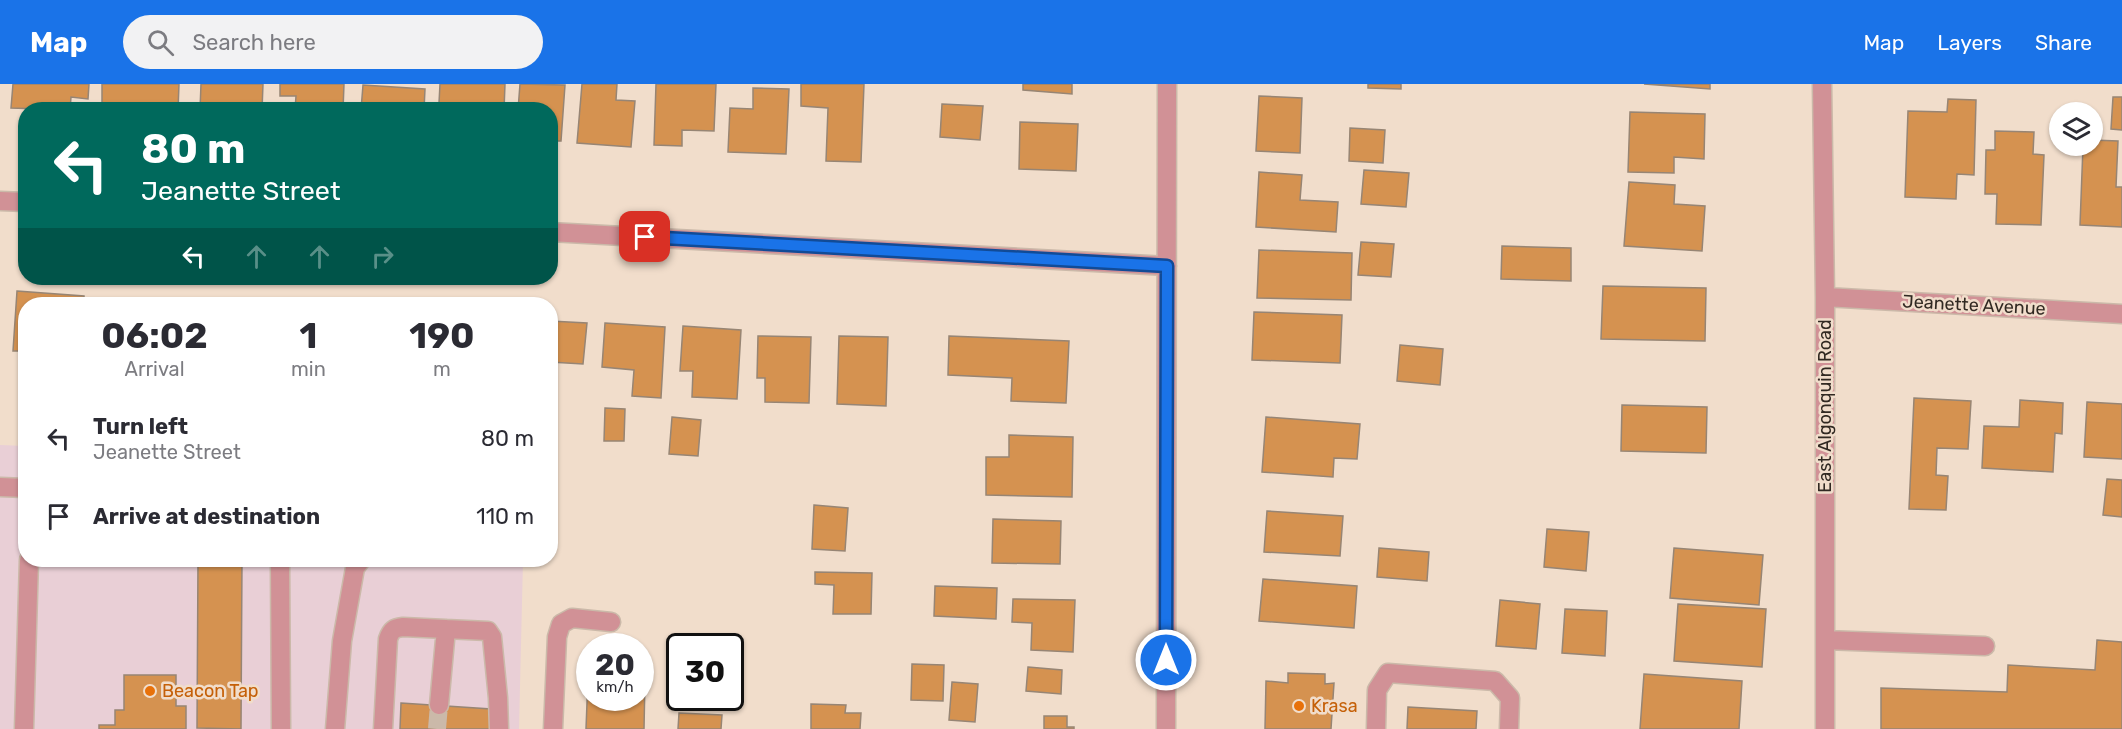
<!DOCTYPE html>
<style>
body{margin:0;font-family:Rubik,sans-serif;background:#f2f2f3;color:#2b2b33;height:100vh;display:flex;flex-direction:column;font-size:22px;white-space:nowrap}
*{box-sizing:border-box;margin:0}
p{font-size:20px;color:#7c7c81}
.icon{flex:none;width:33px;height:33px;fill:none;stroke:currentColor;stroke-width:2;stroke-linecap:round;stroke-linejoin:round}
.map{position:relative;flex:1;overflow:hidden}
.details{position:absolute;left:18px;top:213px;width:540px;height:270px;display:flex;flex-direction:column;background:#fff;border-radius:24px;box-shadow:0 2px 4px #0004}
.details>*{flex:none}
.top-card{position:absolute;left:18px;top:18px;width:540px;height:183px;border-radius:24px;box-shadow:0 2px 4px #0004;background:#00695c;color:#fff;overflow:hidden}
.tools{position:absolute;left:2049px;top:18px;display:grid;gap:12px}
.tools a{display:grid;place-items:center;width:54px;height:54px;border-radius:50%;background:#fff;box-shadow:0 2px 4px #0004;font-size:30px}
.speed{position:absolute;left:576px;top:549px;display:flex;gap:12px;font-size:30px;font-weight:700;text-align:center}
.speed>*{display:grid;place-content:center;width:78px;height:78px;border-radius:50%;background:#fff;box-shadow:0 2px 4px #0004;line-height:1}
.speed small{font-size:15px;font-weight:400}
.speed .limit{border:3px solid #111;border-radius:9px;background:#fff;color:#111}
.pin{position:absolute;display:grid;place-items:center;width:51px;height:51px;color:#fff;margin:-26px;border-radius:12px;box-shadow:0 3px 9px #0006}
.me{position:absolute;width:66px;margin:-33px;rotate:0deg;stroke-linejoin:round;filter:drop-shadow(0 0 4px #0008)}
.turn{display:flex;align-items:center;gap:21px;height:126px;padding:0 24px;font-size:27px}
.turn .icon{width:78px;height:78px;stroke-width:2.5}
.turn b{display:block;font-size:42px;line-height:51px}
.lanes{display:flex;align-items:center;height:57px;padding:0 24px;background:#0003;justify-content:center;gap:30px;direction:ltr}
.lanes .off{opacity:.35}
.eta{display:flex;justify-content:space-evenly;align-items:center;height:102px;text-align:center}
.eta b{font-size:36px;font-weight:700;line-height:42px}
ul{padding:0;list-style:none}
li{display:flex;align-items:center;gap:18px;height:78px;padding:0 24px}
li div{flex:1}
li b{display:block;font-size:22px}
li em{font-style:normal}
header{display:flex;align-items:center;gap:36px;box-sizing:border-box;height:84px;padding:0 30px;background:#1a73e8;color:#fff}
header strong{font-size:28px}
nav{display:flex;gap:33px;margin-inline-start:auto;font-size:21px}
.search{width:420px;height:54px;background:#f2f2f3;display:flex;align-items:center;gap:15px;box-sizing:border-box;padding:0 21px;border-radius:33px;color:#7c7c81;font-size:22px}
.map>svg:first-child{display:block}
.commercial{fill:#e9cfd6}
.building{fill:#d59250;stroke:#978574;stroke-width:1.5}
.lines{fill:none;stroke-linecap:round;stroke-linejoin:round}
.minor-tunnel{stroke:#cbb9a9;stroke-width:18;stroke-dasharray:18 9;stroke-linecap:butt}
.minor-casing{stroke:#cbb9a9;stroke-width:21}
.minor{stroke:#d19196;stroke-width:18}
.route-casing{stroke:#114b97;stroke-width:15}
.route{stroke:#1a73e8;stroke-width:10}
.food-dot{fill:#e8710a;stroke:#f1ddcb;stroke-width:2}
.labels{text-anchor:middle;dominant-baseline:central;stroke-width:5;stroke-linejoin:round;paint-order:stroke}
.street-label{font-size:18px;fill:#312922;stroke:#f1ddcb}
.food-label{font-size:18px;fill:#c56008;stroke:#f1ddcb;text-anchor:start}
</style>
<header>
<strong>Map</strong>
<div class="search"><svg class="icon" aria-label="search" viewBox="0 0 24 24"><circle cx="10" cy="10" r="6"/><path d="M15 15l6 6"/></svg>Search here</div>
<nav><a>Map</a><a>Layers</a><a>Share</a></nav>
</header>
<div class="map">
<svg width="2122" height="645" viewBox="0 0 2122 645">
<rect width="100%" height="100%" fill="#f1ddcb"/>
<path class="commercial" d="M 0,361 L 25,362 L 26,476 L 523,476 L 519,645 L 0,645 Z"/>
<path class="building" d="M 13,0 L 89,0 L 88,15 L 71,13 L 70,26 L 11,24 Z
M 102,0 L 179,0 L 178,26 L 102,26 Z
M 201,0 L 263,0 L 262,26 L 200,26 Z
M 280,0 L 344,0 L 343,26 L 295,26 L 296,12 L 280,12 Z
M 440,0 L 505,0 L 504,26 L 457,26 L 457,20 L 439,19 Z
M 520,0 L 565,1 L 561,57 L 550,57 L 550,26 L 518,26 Z
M 582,0 L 617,0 L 616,16 L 635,17 L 631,63 L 577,59 Z
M 656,0 L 716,0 L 714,47 L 682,46 L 682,62 L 654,61 Z
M 801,0 L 864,0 L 861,78 L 826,77 L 828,24 L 801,22 Z
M 1023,0 L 1072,0 L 1072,10 L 1023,6 Z
M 1368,0 L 1401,0 L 1401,5 L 1368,4 Z
M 1644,0 L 1710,0 L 1710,5 Z
M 363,1 L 425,5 L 424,26 L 361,26 Z
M 753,4 L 789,5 L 786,70 L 728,68 L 730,24 L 753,25 Z
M 1259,12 L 1302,14 L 1300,69 L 1256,67 Z
M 2113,13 L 2122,13 L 2122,46 L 2111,45 Z
M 1948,15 L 1976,16 L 1974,91 L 1957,90 L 1956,115 L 1905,113 L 1908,27 L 1947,28 Z
M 942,20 L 983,22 L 980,56 L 940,53 Z
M 1630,28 L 1705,30 L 1704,75 L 1674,73 L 1674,89 L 1628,88 Z
M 1020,38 L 1078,40 L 1076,87 L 1019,85 Z
M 1350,44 L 1385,46 L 1383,79 L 1349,77 Z
M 1995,47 L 2034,48 L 2033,70 L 2044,71 L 2041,141 L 1996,140 L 1997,110 L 1985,110 L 1986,66 L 1995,66 Z
M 2092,56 L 2118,57 L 2116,103 L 2122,103 L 2122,143 L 2080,141 L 2083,62 L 2092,62 Z
M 1364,86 L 1409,89 L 1406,123 L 1361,120 Z
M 1259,88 L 1302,91 L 1300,116 L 1338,118 L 1336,148 L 1256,143 Z
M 1629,98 L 1675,101 L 1674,120 L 1705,122 L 1702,167 L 1624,162 Z
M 1361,158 L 1394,160 L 1391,193 L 1358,191 Z
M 1502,162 L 1571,164 L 1571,197 L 1501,195 Z
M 1259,166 L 1352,169 L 1351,216 L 1257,214 Z
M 1603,202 L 1706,204 L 1705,257 L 1601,255 Z
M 17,207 L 84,212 L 84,220 L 26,220 L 26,267 L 13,267 Z
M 137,216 L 178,218 L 178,220 L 136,220 Z
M 1254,228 L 1342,231 L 1340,279 L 1252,276 Z
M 550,237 L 587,239 L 583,280 L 550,278 Z
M 605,239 L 665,243 L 661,314 L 632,312 L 634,286 L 602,283 Z
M 683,242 L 741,246 L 737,315 L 692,313 L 693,287 L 680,287 Z
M 758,252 L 811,253 L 809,319 L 765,318 L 765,294 L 757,294 Z
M 839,252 L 888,253 L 886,322 L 837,320 Z
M 949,252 L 1069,257 L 1066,319 L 1011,317 L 1012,294 L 948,291 Z
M 1400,261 L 1443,265 L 1440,301 L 1397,297 Z
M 1914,314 L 1971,317 L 1968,365 L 1937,364 L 1936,391 L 1948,392 L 1946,426 L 1909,425 Z
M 2020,316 L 2063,319 L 2062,350 L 2055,349 L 2053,388 L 1982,384 L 1984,342 L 2019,343 Z
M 2087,318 L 2122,320 L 2122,375 L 2084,373 Z
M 1622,321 L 1707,323 L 1706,369 L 1621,367 Z
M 605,324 L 625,325 L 624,357 L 604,357 Z
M 672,333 L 701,336 L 698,372 L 669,370 Z
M 1266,333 L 1360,340 L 1357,375 L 1334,374 L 1333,393 L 1262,388 Z
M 1009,351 L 1073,353 L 1072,413 L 986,411 L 986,373 L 1009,373 Z
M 2107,395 L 2122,396 L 2122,433 L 2103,431 Z
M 814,421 L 848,424 L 845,467 L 812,465 Z
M 1267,427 L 1343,432 L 1340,472 L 1264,468 Z
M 993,435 L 1061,437 L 1060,480 L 992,479 Z
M 1547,445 L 1589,448 L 1586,487 L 1544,483 Z
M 1379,464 L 1429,468 L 1427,497 L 1377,493 Z
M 1674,464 L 1763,471 L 1759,521 L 1670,514 Z
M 198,476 L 242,476 L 241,645 L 197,644 Z
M 815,488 L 872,489 L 871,530 L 833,530 L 834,501 L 815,500 Z
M 1263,495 L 1357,502 L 1354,544 L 1259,537 Z
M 935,502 L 997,504 L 996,535 L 934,532 Z
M 1013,515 L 1075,516 L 1073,568 L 1031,566 L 1032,539 L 1012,538 Z
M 1500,516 L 1540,520 L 1536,565 L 1496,562 Z
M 1678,520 L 1766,525 L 1762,583 L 1674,577 Z
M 1565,525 L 1607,527 L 1605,572 L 1562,569 Z
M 693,551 L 714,553 L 713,562 L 692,562 Z
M 2097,556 L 2122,558 L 2122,645 L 1881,645 L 1881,604 L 2007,608 L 2008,581 L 2095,586 Z
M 912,580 L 944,581 L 943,617 L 911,616 Z
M 1028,583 L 1062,586 L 1061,610 L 1026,607 Z
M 1288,589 L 1325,590 L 1325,600 L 1334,599 L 1331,645 L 1265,645 L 1266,597 L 1288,599 Z
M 1644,590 L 1742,597 L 1739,645 L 1640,645 Z
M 124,591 L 176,591 L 176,622 L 186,622 L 186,645 L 99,645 L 99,641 L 115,641 L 115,626 L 124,626 Z
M 588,593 L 590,614 L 640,614 L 640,595 L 645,595 L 644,645 L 586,645 Z
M 952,598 L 978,600 L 975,638 L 949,636 Z
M 401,619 L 491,625 L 490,645 L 400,645 Z
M 811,620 L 846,621 L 845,629 L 861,629 L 860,645 L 811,645 Z
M 1408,623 L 1477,627 L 1476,645 L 1407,645 Z
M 679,629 L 722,631 L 721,645 L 678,645 Z
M 1044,632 L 1067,632 L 1067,643 L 1074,643 L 1074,645 L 1044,645 Z"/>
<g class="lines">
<path class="minor-tunnel" d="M 437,645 L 439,621"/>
<defs>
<path id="minor" d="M 1822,0 L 1825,213 L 1825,645
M 0,117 L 26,118
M 550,148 L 1167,182
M 1825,213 L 2122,230
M 0,403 L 26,404
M 280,476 L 281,645
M 1825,556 L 1985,562
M 439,621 L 446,545
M 24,645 L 29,476
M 335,645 L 342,557 L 355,484 L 361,476
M 383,645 L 388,555 C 391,546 394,544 403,543 L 488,547 L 492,553 L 498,614 L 499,645
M 553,645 L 557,553 L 561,540 L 572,534 L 611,538
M 1166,645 L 1167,0
M 1376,645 L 1377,606 L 1388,589 L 1495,597 L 1510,614 L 1509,645"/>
</defs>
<use href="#minor" class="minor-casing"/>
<use href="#minor" class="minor"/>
</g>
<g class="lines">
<defs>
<path id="route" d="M 645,153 L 1167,182 L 1166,576"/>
</defs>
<use href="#route" class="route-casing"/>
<use href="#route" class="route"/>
</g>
<g class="food-dot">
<circle cx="150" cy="607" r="6"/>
<circle cx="1299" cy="622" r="6"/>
</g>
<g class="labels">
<g class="street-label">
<text transform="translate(1974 221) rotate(3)">Jeanette Avenue</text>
<text transform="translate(1825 322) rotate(-90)">East Algonquin Road</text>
</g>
<g class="food-label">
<text x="162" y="607">Beacon Tap</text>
<text x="1311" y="622">Krasa</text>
</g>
</g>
</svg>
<div class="tools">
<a><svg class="icon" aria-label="layers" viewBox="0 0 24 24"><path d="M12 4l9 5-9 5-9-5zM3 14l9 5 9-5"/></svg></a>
</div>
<div class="speed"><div>20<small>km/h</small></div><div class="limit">30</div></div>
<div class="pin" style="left:645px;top:153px;background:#d93025"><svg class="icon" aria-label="arrive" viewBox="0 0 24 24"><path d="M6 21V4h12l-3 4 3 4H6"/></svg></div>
<svg class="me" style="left:1166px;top:576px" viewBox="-20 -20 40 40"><circle r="17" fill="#1a73e8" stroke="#fff" stroke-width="3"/><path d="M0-11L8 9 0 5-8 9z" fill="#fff"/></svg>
<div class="top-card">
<div class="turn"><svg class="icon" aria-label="left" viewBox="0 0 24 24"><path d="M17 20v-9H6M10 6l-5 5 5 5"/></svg><div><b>80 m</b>Jeanette Street</div></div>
<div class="lanes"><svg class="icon" aria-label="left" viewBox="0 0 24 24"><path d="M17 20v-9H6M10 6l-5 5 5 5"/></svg><svg class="icon off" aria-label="ahead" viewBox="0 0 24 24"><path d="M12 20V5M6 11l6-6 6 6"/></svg><svg class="icon off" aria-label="ahead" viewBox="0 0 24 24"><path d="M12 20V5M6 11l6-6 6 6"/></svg><svg class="icon off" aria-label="right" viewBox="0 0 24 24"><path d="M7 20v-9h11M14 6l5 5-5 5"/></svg></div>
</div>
<section class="details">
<div class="eta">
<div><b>06:02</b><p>Arrival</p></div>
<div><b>1</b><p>min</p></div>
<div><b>190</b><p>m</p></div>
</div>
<ul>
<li><svg class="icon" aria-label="left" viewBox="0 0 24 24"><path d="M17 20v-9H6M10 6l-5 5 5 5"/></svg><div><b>Turn left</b><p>Jeanette Street</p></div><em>80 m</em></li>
<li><svg class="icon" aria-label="arrive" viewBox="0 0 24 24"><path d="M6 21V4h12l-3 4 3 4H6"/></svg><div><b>Arrive at destination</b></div><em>110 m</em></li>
</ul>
</section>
</div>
